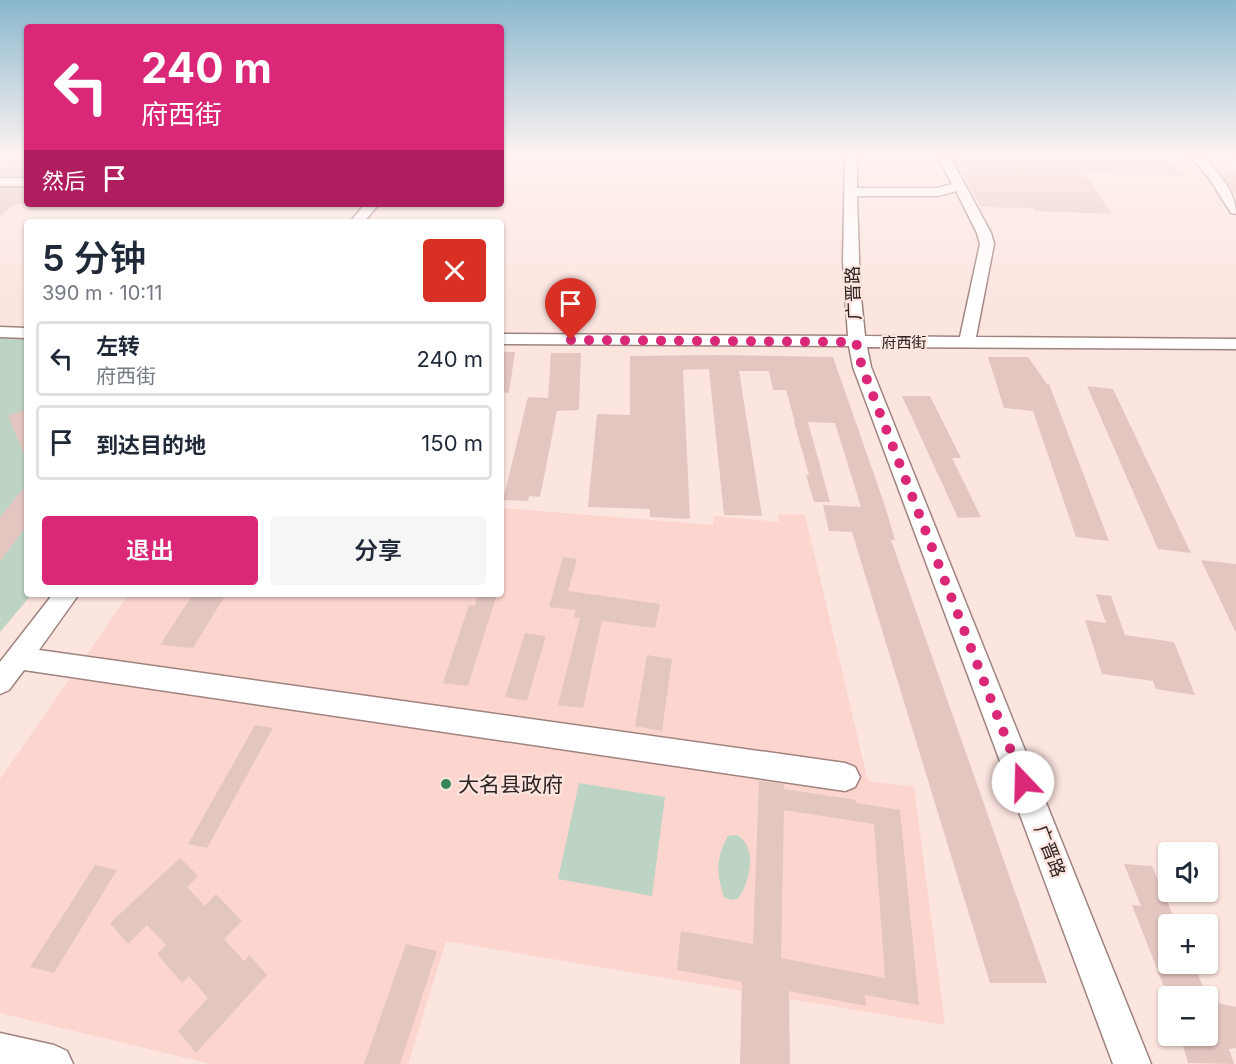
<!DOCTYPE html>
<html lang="zh">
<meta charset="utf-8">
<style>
body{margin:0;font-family:Inter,"Noto Sans SC",sans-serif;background:#f6f6f7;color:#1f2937;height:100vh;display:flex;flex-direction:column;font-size:22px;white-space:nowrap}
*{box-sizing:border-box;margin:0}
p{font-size:20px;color:#747a83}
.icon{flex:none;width:33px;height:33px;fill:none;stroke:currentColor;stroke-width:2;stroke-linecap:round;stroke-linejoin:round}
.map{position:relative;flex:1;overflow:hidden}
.sheet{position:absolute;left:24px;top:219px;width:480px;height:378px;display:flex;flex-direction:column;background:#fff;border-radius:6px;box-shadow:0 2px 4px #0004}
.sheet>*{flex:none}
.hud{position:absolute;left:24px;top:24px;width:480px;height:183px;border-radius:6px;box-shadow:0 2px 4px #0004;background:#db2777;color:#fff;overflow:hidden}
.controls{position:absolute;left:1158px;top:842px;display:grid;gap:12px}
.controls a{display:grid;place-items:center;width:60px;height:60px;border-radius:6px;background:#fff;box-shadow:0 2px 4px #0004;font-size:30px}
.pin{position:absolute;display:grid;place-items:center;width:51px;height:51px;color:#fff;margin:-62px -26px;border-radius:50% 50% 50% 0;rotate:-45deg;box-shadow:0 0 6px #0007}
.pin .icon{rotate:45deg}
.me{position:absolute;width:66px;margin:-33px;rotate:339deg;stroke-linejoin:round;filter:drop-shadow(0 0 4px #0008)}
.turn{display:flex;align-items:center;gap:21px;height:126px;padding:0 18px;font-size:27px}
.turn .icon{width:78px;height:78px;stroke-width:2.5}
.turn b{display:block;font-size:42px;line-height:51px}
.then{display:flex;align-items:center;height:57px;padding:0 18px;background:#0003;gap:12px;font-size:22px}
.round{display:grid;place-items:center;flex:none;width:63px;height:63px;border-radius:6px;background:#f6f6f7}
.summary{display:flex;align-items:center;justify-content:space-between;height:102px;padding:0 18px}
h1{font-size:36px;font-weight:600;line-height:45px}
.primary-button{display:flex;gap:12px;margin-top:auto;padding:12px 18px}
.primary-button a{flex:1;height:69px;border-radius:6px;background:#db2777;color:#fff;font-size:24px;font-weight:600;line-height:69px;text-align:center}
.primary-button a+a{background:#f6f6f7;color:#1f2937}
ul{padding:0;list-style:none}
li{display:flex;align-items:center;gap:18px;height:75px;margin:0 12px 9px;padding:0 6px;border:3px solid #e0e1e3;border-radius:6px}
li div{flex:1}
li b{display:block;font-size:22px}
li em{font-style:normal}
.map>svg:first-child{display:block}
.built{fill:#fcd5cf}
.green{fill:#bdd4c4}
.building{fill:#e4c6c1;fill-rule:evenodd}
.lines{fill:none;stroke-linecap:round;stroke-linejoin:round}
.minor-casing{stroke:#9f837f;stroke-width:3}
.minor{fill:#fff;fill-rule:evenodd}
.route{stroke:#db2777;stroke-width:10;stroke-dasharray:0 18}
.poi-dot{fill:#368758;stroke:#fce4df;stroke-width:2}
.labels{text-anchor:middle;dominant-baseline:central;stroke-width:4.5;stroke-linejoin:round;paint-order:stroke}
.far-street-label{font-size:15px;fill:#2e2321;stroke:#fce4df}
.street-label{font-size:18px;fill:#2e2321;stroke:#fce4df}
.near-poi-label{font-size:21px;fill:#2e2321;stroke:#fce4df;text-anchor:start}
</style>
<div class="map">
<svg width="1236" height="1064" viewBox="0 0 1236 1064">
<rect width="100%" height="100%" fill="#fce4df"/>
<path class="built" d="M 501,508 L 713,525 L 714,516 L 779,522 L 778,514 L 805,515 L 868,781 L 914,787 L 945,1025 L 446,941 L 408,1064 L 211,1064 L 0,1013 L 0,779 L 129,594 L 501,594 Z"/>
<path class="green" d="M 0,338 L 27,339 L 27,594 L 32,594 L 0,632 Z
M 579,783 L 665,797 L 652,896 L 558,879 Z
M 737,835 C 759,847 749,883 738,899 L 731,900 L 724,897 C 716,875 716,857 728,836 Z"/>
<path class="building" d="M 20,155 L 27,155 L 27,176 L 0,176 L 0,169 Z
M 952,155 L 1161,155 L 1187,176 L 1085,173 L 1112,214 L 1035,211 L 1033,208 L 981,207 Z
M 1217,168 L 1236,170 L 1236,195 L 1226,181 Z
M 0,188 L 27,188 L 27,204 L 16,204 L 0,216 Z
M 501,352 L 515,352 L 509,393 L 501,392 Z
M 551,353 L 581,353 L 579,410 L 557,411 L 540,497 L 529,496 L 528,501 L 503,500 L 528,397 L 548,398 Z
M 715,355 L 833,357 L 885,506 L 895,540 L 891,540 L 1047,983 L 990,983 L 852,532 L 829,531 L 823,505 L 861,507 L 835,423 L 808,422 L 830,502 L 814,502 L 806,475 L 809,475 L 794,422 L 804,422 L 795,422 L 786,390 L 773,390 L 769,371 L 739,371 L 762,516 L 724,515 L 709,369 L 683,370 L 690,519 L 650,517 L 650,509 L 588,507 L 597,414 L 630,415 L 630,356 Z
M 988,357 L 1028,357 L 1047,384 L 1049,384 L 1109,541 L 1076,537 L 1033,411 L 1004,408 Z
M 1087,386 L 1113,389 L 1191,553 L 1158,549 Z
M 902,396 L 930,396 L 961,458 L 952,458 L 981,517 L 958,518 Z
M 27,409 L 27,461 L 8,416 Z
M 27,484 L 27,526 L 0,561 L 0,517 Z
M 563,557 L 577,559 L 568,591 L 660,604 L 655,628 L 602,621 L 583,708 L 558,705 L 580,618 L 574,617 L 576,610 L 549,607 Z
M 1201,560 L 1236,564 L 1236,633 Z
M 193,594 L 226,594 L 193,648 L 160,645 Z
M 478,594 L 497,594 L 468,686 L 443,683 L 469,605 L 475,605 Z
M 1096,594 L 1111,596 L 1125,635 L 1174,642 L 1195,695 L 1156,689 L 1153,681 L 1102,674 L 1085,620 L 1106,623 Z
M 525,633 L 546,636 L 527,701 L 505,697 Z
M 647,655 L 672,659 L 662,731 L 635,726 Z
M 255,725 L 273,728 L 207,848 L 188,844 Z
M 759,781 L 784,784 L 784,789 L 856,800 L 856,803 L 900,810 L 919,1005 L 865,995 L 866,1006 L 789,991 L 790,1064 L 740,1064 L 742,982 L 677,970 L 681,931 L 753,944 ZM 784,810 L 874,824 L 885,978 L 781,958 Z
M 180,858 L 198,876 L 187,887 L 205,906 L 216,894 L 242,921 L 224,939 L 244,961 L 249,955 L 267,975 L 196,1053 L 178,1031 L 208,998 L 189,976 L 182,983 L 157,954 L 166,945 L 147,925 L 128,944 L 110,923 Z
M 1124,864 L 1152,866 L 1177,924 L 1168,924 L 1168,963 L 1193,963 L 1207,996 L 1168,997 L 1132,905 L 1141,906 Z
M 95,865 L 117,870 L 54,973 L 30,967 Z
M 406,944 L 437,951 L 400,1064 L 364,1064 Z
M 1208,1001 L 1236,1007 L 1236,1048 L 1229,1049 L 1234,1064 L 1188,1063 L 1180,1035 L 1208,1035 Z"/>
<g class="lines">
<defs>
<path id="minor" d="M 845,155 L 857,155 L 857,188 L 937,188 L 952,184 L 937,155 L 949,155 L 991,233 L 994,244 L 976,337 L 1236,339 L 1236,349 L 867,347 L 871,367 L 1151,1064 L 1113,1064 L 853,367 L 849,346 L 501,344 L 501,334 L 848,336 L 843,262 ZM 956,191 L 977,233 L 980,244 L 960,337 L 865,336 L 860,288 L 857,196 L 938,196 Z
M 1189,155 L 1202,155 C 1217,172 1236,190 1236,214 L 1231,213 L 1209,178 Z
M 0,178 L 27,178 L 27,186 L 0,186 Z
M 365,204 L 379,204 L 364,222 L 350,222 Z
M 0,327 L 27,328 L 27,338 L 0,337 Z
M 53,594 L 79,594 L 39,650 L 845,763 L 855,767 L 860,777 L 855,787 L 845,791 L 24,670 L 9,690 L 0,694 L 0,662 Z
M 0,1033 L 54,1045 L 67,1051 L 73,1064 L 0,1064 Z"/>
</defs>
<use href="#minor" class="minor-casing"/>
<use href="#minor" class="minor"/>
</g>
<linearGradient id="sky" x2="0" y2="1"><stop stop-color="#89b7cd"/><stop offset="0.51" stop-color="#fef3f1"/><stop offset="1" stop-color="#fef3f1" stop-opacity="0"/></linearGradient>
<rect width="1236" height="304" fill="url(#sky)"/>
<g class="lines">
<path class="route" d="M 571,340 L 856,342 L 862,367 L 1023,782"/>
</g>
<circle class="poi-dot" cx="446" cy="784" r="6"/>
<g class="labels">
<g class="far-street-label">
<text x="904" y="342">府西街</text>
</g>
<g class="street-label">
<text transform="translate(853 293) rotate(-92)">广晋路</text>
<text transform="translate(1050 851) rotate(69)">广晋路</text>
</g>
<g class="near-poi-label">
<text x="458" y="784">大名县政府</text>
</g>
</g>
</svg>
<div class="controls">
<a><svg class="icon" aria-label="sound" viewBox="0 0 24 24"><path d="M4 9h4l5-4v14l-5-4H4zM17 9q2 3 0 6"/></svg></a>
<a>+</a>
<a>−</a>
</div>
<div class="pin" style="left:571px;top:340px;background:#d93025"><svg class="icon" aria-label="arrive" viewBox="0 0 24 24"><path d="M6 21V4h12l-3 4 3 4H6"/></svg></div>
<svg class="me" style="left:1023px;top:782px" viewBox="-20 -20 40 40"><circle r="19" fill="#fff"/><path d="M0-13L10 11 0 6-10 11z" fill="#db2777"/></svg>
<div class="hud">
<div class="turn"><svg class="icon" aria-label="left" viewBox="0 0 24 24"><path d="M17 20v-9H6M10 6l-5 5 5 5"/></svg><div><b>240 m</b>府西街</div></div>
<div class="then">然后<svg class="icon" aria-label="arrive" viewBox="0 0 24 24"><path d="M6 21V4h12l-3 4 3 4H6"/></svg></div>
</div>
<section class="sheet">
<div class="summary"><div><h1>5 分钟</h1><p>390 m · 10:11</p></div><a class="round" style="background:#d93025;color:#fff"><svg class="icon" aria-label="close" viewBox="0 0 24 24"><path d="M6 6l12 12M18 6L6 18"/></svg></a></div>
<ul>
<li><svg class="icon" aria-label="left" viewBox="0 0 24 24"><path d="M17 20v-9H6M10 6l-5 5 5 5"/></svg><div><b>左转</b><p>府西街</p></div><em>240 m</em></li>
<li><svg class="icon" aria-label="arrive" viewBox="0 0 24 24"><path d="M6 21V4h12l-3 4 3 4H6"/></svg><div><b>到达目的地</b></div><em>150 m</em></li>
</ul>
<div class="primary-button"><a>退出</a><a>分享</a></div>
</section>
</div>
